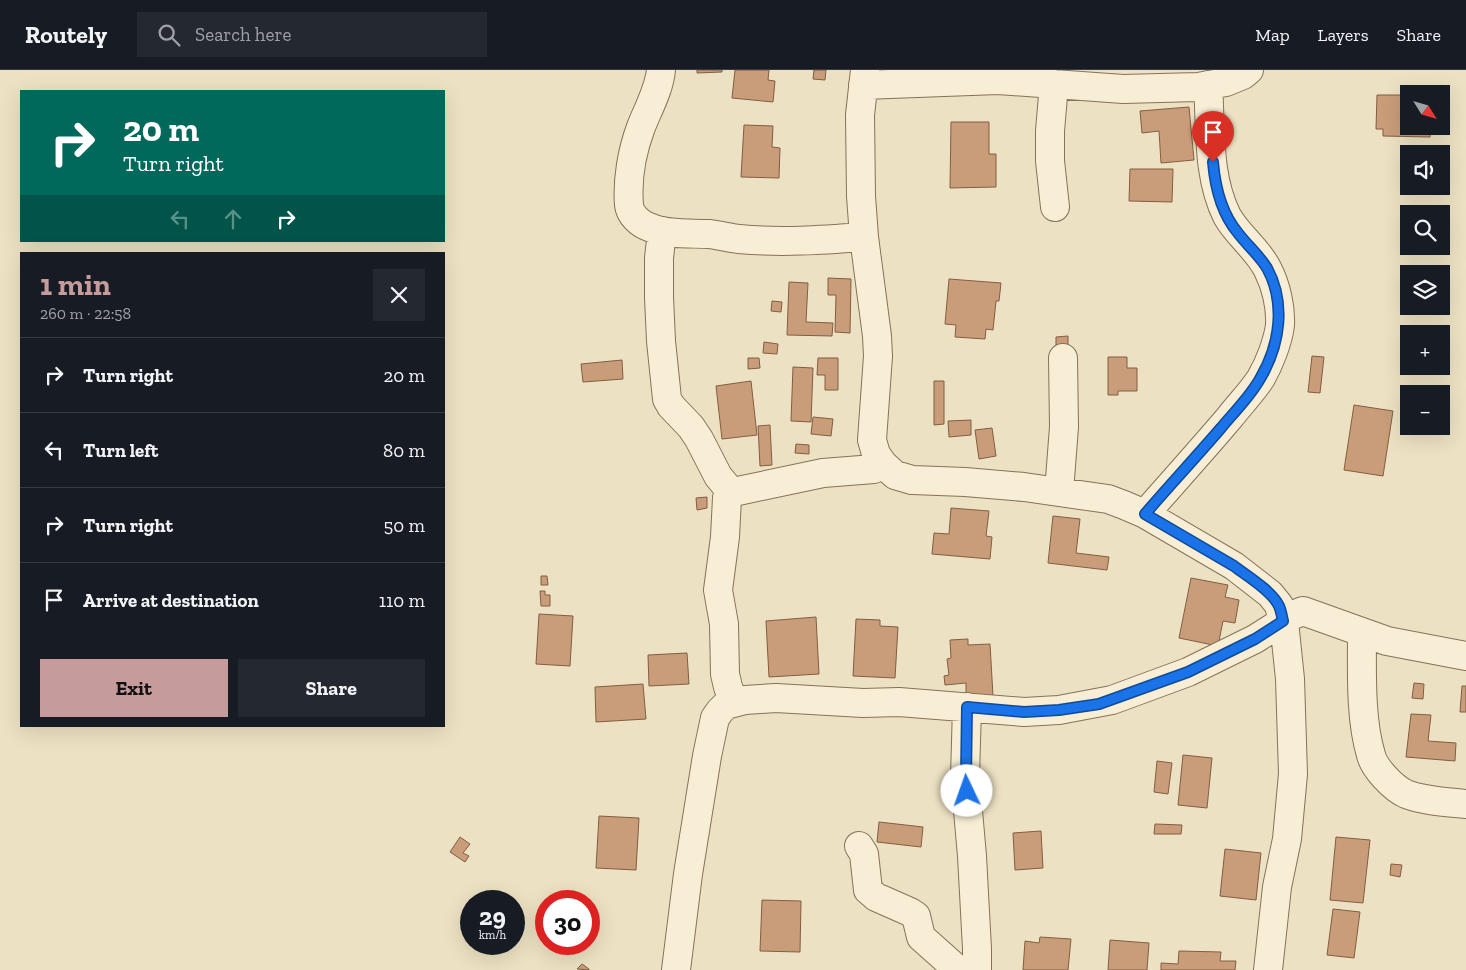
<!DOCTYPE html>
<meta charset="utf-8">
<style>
body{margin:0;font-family:"Zilla Slab",serif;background:#242831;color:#f1f3f6;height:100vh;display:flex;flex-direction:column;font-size:19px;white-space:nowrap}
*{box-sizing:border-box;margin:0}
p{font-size:16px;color:#9ea1a6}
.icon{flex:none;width:28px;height:28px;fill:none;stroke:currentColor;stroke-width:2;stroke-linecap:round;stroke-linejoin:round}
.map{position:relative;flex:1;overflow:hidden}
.side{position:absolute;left:20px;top:182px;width:425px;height:475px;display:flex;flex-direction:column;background:#171b24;border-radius:0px;box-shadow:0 5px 20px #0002}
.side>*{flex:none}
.top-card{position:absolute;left:20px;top:20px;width:425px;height:152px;border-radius:0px;box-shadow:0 5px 20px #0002;background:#00695c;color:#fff;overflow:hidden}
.needle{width:32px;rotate:127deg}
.tools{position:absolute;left:1400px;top:15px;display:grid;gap:10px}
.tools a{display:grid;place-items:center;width:50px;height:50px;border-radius:0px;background:#171b24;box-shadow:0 5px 20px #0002;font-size:25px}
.speed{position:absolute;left:460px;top:820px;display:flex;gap:10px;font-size:25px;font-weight:700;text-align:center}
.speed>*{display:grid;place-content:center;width:65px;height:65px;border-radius:50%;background:#171b24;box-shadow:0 5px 20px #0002;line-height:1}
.speed small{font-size:12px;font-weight:400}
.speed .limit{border:8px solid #d22;background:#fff;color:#111}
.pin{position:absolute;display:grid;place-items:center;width:42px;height:42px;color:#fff;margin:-51px -21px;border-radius:50% 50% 50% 0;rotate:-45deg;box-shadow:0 0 5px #0007}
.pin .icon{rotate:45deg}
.me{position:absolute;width:55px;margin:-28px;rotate:357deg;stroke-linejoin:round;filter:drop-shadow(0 0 4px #0008)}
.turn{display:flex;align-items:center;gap:18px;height:105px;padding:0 20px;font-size:22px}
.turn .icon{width:65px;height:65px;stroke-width:2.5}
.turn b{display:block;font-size:35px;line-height:42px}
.lanes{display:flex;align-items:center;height:48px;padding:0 20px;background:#0003;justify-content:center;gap:25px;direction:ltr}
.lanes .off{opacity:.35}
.round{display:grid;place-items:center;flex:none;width:52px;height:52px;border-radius:0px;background:#242831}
.overview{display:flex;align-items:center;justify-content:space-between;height:85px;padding:0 20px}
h1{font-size:30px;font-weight:700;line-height:38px;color:#c69b9c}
.action{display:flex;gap:10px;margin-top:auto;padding:10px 20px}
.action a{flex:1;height:58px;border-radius:0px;background:#c69b9c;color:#111;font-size:20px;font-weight:700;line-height:58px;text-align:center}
.action a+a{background:#242831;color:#f1f3f6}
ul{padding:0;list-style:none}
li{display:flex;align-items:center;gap:15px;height:75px;padding:0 20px;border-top:1px solid #363941}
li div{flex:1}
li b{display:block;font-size:19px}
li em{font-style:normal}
header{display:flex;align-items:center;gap:30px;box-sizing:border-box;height:70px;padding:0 25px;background:#171b24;border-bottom:1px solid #363941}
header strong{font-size:24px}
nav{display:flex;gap:28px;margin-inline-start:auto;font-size:18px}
.search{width:350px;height:45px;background:#242831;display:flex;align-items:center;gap:12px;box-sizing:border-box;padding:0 18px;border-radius:0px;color:#9ea1a6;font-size:19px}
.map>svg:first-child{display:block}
.building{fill:#c99d7a;stroke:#835d41}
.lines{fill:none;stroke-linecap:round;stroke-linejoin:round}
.street-casing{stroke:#85725a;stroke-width:30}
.street{stroke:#f7eed5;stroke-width:28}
.route-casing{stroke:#114b97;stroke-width:12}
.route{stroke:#1a73e8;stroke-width:9}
</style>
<header>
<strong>Routely</strong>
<div class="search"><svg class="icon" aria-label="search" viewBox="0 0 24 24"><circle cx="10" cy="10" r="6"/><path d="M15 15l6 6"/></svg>Search here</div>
<nav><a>Map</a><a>Layers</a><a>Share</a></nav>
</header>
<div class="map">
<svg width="1466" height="900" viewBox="0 0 1466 900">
<rect width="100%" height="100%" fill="#ece1c2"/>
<path class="building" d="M 697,0 L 722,0 L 722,2 L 697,3 Z
M 735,0 L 769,0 L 768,10 L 775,11 L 773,32 L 732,28 Z
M 814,0 L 826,0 L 825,10 L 813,9 Z
M 1377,25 L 1409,25 L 1409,56 L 1431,56 L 1430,67 L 1383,66 L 1383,59 L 1376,59 Z
M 1189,37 L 1194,90 L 1161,93 L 1159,61 L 1142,63 L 1140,41 Z
M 951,52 L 989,52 L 989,84 L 996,84 L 996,117 L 950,118 Z
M 744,55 L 773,56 L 772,77 L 780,78 L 779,108 L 741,107 Z
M 1130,99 L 1173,99 L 1172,132 L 1129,131 Z
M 828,208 L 851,209 L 850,263 L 835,262 L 836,225 L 828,225 Z
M 949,209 L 1001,213 L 999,231 L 996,231 L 993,260 L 986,259 L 985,269 L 955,267 L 956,255 L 945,254 Z
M 789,212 L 808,213 L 806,252 L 833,253 L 832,266 L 787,265 Z
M 772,231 L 782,232 L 781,242 L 771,241 Z
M 1068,266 L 1068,298 L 1056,299 L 1056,267 Z
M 764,272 L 778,274 L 777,284 L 763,283 Z
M 1312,286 L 1324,287 L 1320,323 L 1308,322 Z
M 1108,287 L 1127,287 L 1127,298 L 1137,298 L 1137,321 L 1118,321 L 1118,325 L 1108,325 Z
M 748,288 L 759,288 L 760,298 L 748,299 Z
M 818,288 L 838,288 L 838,320 L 825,320 L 825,305 L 817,305 Z
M 622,290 L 623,309 L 583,312 L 581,294 Z
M 793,297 L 813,298 L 811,352 L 791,351 Z
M 751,311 L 757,365 L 722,369 L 716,316 Z
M 934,311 L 944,311 L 944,354 L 934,355 Z
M 1354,335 L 1393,341 L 1383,406 L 1344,400 Z
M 813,347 L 833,349 L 831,366 L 811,364 Z
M 971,350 L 971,365 L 949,367 L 948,351 Z
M 770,355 L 772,395 L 760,396 L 758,356 Z
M 992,358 L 996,386 L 979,389 L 975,360 Z
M 796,374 L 809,375 L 809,384 L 795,383 Z
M 707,427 L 707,438 L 697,440 L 696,428 Z
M 951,438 L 989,441 L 986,466 L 992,467 L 990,489 L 932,484 L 934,463 L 949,464 Z
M 1053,446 L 1080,449 L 1076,483 L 1109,487 L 1107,500 L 1048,493 Z
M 541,506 L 547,506 L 548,515 L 541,515 Z
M 1191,508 L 1228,515 L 1225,527 L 1239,530 L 1235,553 L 1223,551 L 1218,576 L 1179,568 Z
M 540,521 L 545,521 L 545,525 L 550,525 L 550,536 L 541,536 Z
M 539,544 L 573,546 L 570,596 L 536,594 Z
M 816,547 L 819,604 L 769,607 L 766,551 Z
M 856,549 L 880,550 L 880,556 L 898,557 L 895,608 L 853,606 Z
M 968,569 L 968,575 L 990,574 L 993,626 L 966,628 L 966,613 L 945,615 L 944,606 L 949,605 L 947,589 L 951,588 L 950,570 Z
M 687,583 L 689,614 L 649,616 L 648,585 Z
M 1414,613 L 1424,614 L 1423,629 L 1412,628 Z
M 643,614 L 646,649 L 596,652 L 595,617 Z
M 1462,616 L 1466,616 L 1466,642 L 1460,642 Z
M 1411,644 L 1431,645 L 1428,671 L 1456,673 L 1455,691 L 1406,687 Z
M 1183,685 L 1212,688 L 1207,738 L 1178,735 Z
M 1157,691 L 1172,693 L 1168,724 L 1154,722 Z
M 599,746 L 639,748 L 636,800 L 596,798 Z
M 879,752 L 923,757 L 921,777 L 877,772 Z
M 1155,754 L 1182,755 L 1181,764 L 1154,764 Z
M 1041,761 L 1043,798 L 1015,800 L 1013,763 Z
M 460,767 L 470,774 L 463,783 L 469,786 L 465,792 L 450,782 Z
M 1336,767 L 1370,770 L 1363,833 L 1330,830 Z
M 1225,779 L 1261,783 L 1256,830 L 1220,826 Z
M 1391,794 L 1402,795 L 1400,807 L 1390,805 Z
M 762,830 L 801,831 L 800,882 L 760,881 Z
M 1333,839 L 1360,842 L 1354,888 L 1327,885 Z
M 1040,867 L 1071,869 L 1068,900 L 1023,900 L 1025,871 L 1039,873 Z
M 1110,870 L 1149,873 L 1147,900 L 1108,900 Z
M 1179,881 L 1221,882 L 1220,891 L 1236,891 L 1235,900 L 1161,900 L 1161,893 L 1178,894 Z
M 582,894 L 589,899 L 589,900 L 577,899 Z"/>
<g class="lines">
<defs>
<path id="street" d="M 661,0 C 659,20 648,39 641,57 C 632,81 627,110 629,135 C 630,145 640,154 649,157 C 667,165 689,163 709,164 C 719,165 729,168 739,169 C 780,173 822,170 864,167
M 865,0 L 860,45 L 861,126 L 864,167 L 877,266 L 878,286 L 872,370 L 876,384 L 883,394 L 895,405 L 912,410 L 965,412 L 1024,417 L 1108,429 L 1124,435 L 1145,444 L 1234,496 L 1270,524 L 1279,535 L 1285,561 L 1290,609 L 1293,704 L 1287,769 L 1277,817 L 1268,900
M 1054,14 L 1050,61 L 1050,91 L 1055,137
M 863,15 L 998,10 L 1123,19 L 1198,17 L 1226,12 L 1243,5 L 1249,0
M 662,161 L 659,188 L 659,227 L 661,271 L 667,329 L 671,336 L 691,357 L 699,369 L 718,406 L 732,423
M 1059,422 L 1064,357 L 1063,288
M 1145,444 C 1173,412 1202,380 1230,347 C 1240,334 1252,322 1261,308 C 1269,294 1278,272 1280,255 C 1281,237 1276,216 1268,200 C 1258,179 1238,166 1227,146 C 1207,106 1211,58 1208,15
M 1362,563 C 1362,600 1360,649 1371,685 C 1374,698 1393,718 1406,724 C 1424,731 1447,732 1466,734
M 734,632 L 728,617 L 725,604 L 724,554 L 718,520 L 725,467 L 727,428 L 732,423 L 738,421 L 823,403 L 874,399 L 883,394
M 967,637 L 965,707 L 972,786 L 977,879 L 977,900
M 859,776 L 864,784 L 868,820 L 876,827 L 910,842 L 916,846 L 921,867 L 958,900
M 676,900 L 688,804 L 707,686 L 715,648 L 720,641 L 726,635 L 745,630 L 776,628 L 863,633 L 899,632 L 1024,642 L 1059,640 L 1112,630 L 1188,602 L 1255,569 L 1293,545 L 1303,541 L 1387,571 L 1466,586"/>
</defs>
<use href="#street" class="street-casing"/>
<use href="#street" class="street"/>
</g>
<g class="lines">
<defs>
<path id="route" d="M 967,721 L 966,707 L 967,637 L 1024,642 L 1059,640 L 1099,634 L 1188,602 L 1255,569 L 1283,551 C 1282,547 1281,540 1279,536 C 1272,521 1247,506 1234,496 L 1145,444 C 1170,415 1196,387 1221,358 C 1234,342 1251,326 1261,307 C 1280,274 1286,233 1267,198 C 1259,185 1247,175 1238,163 C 1222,144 1215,116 1213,92"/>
</defs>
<use href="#route" class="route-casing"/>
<use href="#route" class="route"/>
</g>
</svg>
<div class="tools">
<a><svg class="needle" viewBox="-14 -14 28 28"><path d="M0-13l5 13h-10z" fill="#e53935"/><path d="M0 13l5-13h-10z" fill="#9ea1a6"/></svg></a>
<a><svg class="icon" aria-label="sound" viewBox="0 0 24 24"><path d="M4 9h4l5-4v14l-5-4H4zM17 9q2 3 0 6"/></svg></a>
<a><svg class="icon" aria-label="search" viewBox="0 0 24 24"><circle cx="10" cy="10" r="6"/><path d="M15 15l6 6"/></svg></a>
<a><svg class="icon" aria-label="layers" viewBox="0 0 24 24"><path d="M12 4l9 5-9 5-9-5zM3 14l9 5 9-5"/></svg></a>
<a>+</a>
<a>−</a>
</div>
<div class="speed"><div>29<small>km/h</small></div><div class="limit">30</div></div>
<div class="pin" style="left:1213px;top:92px;background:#d93025"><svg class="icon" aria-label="arrive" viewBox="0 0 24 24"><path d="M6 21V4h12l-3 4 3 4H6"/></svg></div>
<svg class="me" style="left:967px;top:721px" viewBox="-20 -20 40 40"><circle r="19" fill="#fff"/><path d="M0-13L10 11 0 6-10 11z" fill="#1a73e8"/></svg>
<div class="top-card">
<div class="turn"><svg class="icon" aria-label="right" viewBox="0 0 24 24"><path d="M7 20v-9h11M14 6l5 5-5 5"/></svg><div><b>20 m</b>Turn right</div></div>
<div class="lanes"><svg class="icon off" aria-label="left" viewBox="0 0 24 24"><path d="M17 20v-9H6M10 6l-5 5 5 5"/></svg><svg class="icon off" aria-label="ahead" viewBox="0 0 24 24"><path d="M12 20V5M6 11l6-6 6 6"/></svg><svg class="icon" aria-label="right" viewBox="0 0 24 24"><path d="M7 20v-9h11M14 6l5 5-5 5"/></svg></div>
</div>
<section class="side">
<div class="overview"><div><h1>1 min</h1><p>260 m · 22:58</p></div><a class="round"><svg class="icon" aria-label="close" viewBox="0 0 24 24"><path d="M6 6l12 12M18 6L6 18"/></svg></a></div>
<ul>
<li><svg class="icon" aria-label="right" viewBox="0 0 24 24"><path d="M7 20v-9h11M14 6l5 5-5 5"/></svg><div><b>Turn right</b></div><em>20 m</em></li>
<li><svg class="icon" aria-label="left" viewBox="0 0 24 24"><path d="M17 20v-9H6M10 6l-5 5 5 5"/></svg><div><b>Turn left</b></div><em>80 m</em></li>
<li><svg class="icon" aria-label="right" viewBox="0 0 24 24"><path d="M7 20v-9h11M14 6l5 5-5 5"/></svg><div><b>Turn right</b></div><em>50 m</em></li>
<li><svg class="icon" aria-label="arrive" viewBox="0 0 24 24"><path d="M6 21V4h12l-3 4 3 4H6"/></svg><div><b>Arrive at destination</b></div><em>110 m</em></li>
</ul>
<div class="action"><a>Exit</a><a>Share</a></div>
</section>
</div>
